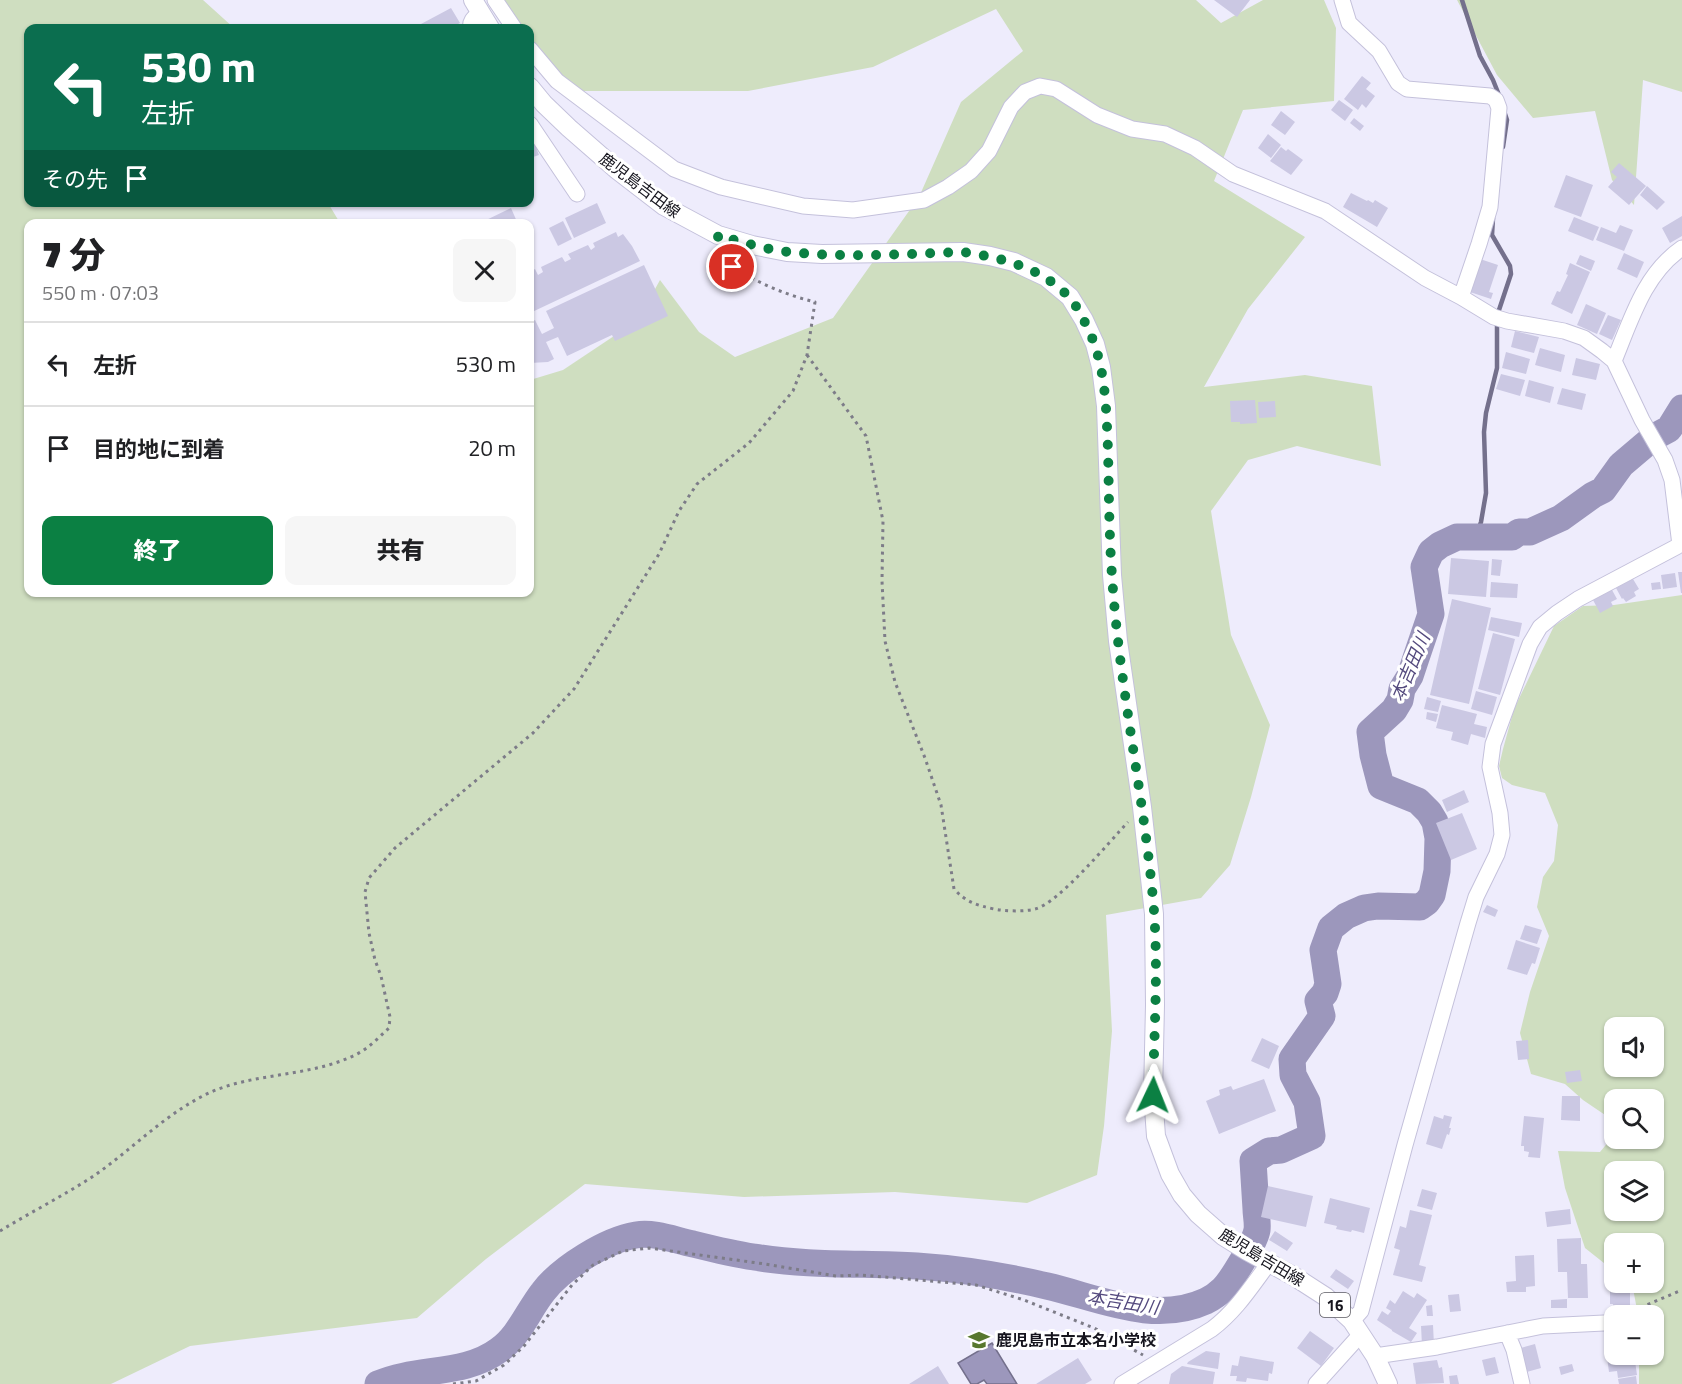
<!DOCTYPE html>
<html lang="ja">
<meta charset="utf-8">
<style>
body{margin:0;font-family:"Titillium Web","Noto Sans JP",sans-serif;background:#f6f6f6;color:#202124;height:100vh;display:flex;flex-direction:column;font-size:22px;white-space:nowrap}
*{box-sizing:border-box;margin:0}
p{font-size:20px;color:#757577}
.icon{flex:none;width:33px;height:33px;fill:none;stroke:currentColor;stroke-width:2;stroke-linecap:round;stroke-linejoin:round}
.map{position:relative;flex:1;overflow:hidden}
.details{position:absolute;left:24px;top:219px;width:510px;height:378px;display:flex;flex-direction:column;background:#fff;border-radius:12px;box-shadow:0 2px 4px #0004}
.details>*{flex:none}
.top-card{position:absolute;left:24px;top:24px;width:510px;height:183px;border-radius:12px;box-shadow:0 2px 4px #0004;background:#0b6e4f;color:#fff;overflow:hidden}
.fabs{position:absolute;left:1604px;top:1017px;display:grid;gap:12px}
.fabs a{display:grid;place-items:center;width:60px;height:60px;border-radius:12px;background:#fff;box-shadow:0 2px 4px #0004;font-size:30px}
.pin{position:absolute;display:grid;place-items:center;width:51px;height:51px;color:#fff;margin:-26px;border:3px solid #fff;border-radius:50%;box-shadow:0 2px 6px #0007}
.me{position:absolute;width:66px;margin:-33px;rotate:2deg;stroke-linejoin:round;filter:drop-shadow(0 0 4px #0008)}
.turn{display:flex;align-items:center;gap:21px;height:126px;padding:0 18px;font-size:27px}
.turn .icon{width:78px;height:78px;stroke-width:2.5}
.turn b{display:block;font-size:42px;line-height:51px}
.then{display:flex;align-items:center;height:57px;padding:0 18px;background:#0003;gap:12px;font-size:22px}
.round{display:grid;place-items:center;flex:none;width:63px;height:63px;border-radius:12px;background:#f6f6f6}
.summary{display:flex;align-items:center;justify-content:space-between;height:102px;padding:0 18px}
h1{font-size:36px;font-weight:800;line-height:45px}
.action{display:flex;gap:12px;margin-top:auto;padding:12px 18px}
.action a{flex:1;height:69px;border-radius:12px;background:#0b8043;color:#fff;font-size:24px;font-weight:800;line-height:69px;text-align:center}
.action a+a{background:#f6f6f6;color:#202124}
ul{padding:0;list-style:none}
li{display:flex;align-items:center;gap:18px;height:84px;padding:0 18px;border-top:2px solid #e0e0e0}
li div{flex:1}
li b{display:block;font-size:22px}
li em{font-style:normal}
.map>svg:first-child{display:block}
.green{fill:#cfdec0;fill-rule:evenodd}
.water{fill:#9c97bc;stroke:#74708c;stroke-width:1.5}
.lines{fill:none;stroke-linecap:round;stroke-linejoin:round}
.stream{stroke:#74708c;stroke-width:4.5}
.river{stroke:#9c97bc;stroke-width:27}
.building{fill:#cbc8e3}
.minor-casing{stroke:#c4c1db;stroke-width:17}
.major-casing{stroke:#c4c1db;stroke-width:20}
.path{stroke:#7d7c88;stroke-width:3;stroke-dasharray:3 4.5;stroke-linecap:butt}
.minor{stroke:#fff;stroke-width:15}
.major{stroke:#fff;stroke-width:18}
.route{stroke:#0b8043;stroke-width:10;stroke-dasharray:0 18}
.labels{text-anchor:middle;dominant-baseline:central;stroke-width:6;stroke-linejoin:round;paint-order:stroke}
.shield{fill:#fff;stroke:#5b5a61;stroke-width:1.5}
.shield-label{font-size:15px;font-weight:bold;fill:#15141d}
.street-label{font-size:16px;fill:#15141d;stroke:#fff}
.poi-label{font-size:16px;font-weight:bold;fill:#15141d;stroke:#fff;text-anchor:start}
.water-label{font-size:18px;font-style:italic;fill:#544a7e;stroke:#fff}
</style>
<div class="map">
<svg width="1682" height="1384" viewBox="0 0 1682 1384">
<rect width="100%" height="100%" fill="#eeecfc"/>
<path class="green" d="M 0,0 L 203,0 L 234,28 L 28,28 L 28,202 L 328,203 L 340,223 L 28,224 L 28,592 L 530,592 L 530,380 L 563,370 L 638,320 L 660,280 L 699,332 L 735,357 L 833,318 L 919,197 L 961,102 L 1023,51 L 996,9 L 873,67 L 748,91 L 567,91 L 530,39 L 530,28 L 522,28 L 501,0 L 1196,0 L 1221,23 L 1263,0 L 1324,0 L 1336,28 L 1334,101 L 1243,110 L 1214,181 L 1305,237 L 1248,309 L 1204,387 L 1305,375 L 1372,386 L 1381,466 L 1297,446 L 1248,460 L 1211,511 L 1231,635 L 1270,725 L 1251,797 L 1230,865 L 1201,898 L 1106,915 L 1112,1031 L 1104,1126 L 1097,1175 L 1027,1203 L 895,1192 L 744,1197 L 585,1184 L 486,1259 L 417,1318 L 190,1346 L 111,1384 L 0,1384 Z
M 1457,0 L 1682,0 L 1682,92 L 1643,80 L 1634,205 L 1612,180 L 1595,111 L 1533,118 L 1497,75 Z
M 1682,595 L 1682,1384 L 1639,1384 L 1639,1355 L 1653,1354 L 1653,1316 L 1638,1315 L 1632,1283 L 1653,1282 L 1653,1244 L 1614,1244 L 1614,1271 L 1585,1248 L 1565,1188 L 1558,1151 L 1600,1152 L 1614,1135 L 1614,1138 L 1653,1138 L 1653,1100 L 1614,1100 L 1614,1131 L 1611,1119 L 1583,1100 L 1565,1084 L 1531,1074 L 1520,1033 L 1530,992 L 1549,936 L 1537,907 L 1543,877 L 1554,861 L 1558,825 L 1545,793 L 1512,785 L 1502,778 L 1499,766 L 1503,749 L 1514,709 L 1554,626 L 1583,606 L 1614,605 ZM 1614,1028 L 1653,1028 L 1653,1066 L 1614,1066 ZM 1614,1172 L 1653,1172 L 1653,1210 L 1614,1210 Z"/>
<path class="water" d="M 992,1343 L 1017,1384 L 987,1384 L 984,1380 L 977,1384 L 971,1384 L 958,1363 Z"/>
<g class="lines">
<path class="stream" d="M 1462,0 L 1480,56 L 1493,80 L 1499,95
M 1503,147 L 1507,120 L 1504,111
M 1476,536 L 1481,522 L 1486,493 L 1484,432 L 1486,413 L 1497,368 L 1497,316 L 1511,274 L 1510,266 L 1492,235 L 1493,218"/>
<path class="river" d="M 378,1384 C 417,1367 464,1376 499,1350 C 519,1336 528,1311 543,1292 C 561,1268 606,1240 636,1235 C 655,1232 674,1240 693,1244 C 713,1249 733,1254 754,1257 C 808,1266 863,1263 917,1266 C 961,1269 1005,1276 1047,1286 C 1099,1298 1154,1325 1206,1301 C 1212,1298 1219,1293 1223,1289 C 1232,1280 1255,1242 1257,1230 C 1258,1223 1256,1215 1256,1209 C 1255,1193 1254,1177 1253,1161 L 1269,1151 L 1281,1150 L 1312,1136 L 1307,1102 L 1293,1075 L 1292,1059 L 1322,1016 L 1318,1001 L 1325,993 L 1328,984 L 1323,950 L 1331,928 L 1346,916 L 1364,908 L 1378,906 L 1420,907 L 1427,902 L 1432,895 L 1437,871 L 1438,838 L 1435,822 L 1429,812 L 1418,801 L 1381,786 L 1373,755 L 1370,732 L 1394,710 L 1400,700 L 1402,689 L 1410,676 L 1416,658 L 1431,614 L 1424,567 L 1431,552 L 1440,545 L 1457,537 L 1512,537 L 1519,532 L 1530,532 L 1561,518 L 1593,495 L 1603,490 L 1621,465 L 1654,437 L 1669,429 L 1682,408"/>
</g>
<path class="building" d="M 1214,0 L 1250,0 L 1237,17 Z
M 451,8 L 460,23 L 450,28 L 423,28 L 421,24 Z
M 1362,76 L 1371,83 L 1366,89 L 1375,96 L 1366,108 L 1362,104 L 1358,110 L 1344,99 Z
M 1339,100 L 1353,110 L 1345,121 L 1331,110 Z
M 1281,111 L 1295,122 L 1285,135 L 1271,125 Z
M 1354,118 L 1364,126 L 1360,131 L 1350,123 Z
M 1268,134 L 1281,145 L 1271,158 L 1258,148 Z
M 534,142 L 539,155 L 530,158 L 530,144 Z
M 1281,147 L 1286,151 L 1288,149 L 1303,160 L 1291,175 L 1270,161 Z
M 1619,163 L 1646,186 L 1629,205 L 1608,187 L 1617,177 L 1611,172 Z
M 1566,175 L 1593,185 L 1581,217 L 1554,207 Z
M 1647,186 L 1665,202 L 1657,210 L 1640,195 Z
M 1351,193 L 1367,201 L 1368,200 L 1373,203 L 1375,200 L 1388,208 L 1377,227 L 1343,207 Z
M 597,203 L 606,223 L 574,238 L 565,218 Z
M 511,208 L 518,224 L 478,224 Z
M 1682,216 L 1682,236 L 1670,243 L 1662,228 Z
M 1574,217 L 1599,227 L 1593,241 L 1568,231 Z
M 563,221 L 572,239 L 558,246 L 549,228 Z
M 1620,225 L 1633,230 L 1624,251 L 1596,240 L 1601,227 L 1616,233 Z
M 616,232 L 618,237 L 623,234 L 632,246 L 640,261 L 530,313 L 530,272 L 535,269 L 538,275 L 543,272 L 541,267 L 562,257 L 565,262 L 571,259 L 568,254 L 588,245 L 591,250 L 595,247 L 593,243 Z
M 1624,253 L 1644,262 L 1637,278 L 1617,269 Z
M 1580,255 L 1595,261 L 1591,271 L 1576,264 Z
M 1480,259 L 1498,265 L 1489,292 L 1493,293 L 1491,299 L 1470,292 Z
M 1570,263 L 1590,272 L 1572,314 L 1551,304 L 1557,291 L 1560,292 L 1568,275 L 1566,274 Z
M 644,265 L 668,316 L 615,341 L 612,335 L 567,356 L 558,337 L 546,342 L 554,359 L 548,362 L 530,363 L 530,313 L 533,321 L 535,320 L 542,334 L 554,328 L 546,311 Z
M 1586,304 L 1606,313 L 1597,334 L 1577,325 Z
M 1608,315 L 1621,320 L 1612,340 L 1599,334 Z
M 1515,331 L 1539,337 L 1534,353 L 1511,347 Z
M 1540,348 L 1565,355 L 1561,372 L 1535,365 Z
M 1506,352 L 1530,359 L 1526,374 L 1502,368 Z
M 1576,358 L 1600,364 L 1596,380 L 1572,375 Z
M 1501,374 L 1525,380 L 1520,396 L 1496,389 Z
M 1529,380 L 1554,387 L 1550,403 L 1525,396 Z
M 1562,388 L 1586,394 L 1582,410 L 1557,404 Z
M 1255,400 L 1257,423 L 1240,424 L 1240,422 L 1231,422 L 1230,401 Z
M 1275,401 L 1276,417 L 1259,418 L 1258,402 Z
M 1451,558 L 1489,561 L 1486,597 L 1448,594 Z
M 1492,559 L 1502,560 L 1500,576 L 1491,575 Z
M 1678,572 L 1682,572 L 1682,593 L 1681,593 Z
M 1675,573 L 1677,587 L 1663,589 L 1661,575 Z
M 1633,579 L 1639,589 L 1634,592 L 1636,596 L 1626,602 L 1623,598 L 1622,599 L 1616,588 Z
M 1491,582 L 1518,584 L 1517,598 L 1490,597 Z
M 1660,582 L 1661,589 L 1652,590 L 1651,583 Z
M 1612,590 L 1617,599 L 1611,602 L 1613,606 L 1600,613 L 1593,600 Z
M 1452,599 L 1491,608 L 1469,704 L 1430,695 Z
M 1491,617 L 1522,623 L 1519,637 L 1488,630 Z
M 1493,633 L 1515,639 L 1500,695 L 1478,689 Z
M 1476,691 L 1497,697 L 1492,715 L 1471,709 Z
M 1427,697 L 1441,701 L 1438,712 L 1424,709 Z
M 1442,705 L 1477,714 L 1474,724 L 1487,727 L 1485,738 L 1471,734 L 1468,745 L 1451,740 L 1453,732 L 1436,728 Z
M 1427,712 L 1438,714 L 1436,722 L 1426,719 Z
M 1464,790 L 1469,802 L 1447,812 L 1442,800 Z
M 1462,813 L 1477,849 L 1451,860 L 1436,823 Z
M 1487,905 L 1498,910 L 1495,917 L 1483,912 Z
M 1525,925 L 1542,930 L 1537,944 L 1520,939 Z
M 1516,940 L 1540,948 L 1535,964 L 1532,963 L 1527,975 L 1507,969 Z
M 1262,1038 L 1279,1046 L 1269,1069 L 1251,1061 Z
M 1528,1040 L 1529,1059 L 1518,1060 L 1516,1041 Z
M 1580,1070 L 1582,1081 L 1567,1083 L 1565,1072 Z
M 1264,1079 L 1276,1111 L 1219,1134 L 1206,1101 L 1220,1095 L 1219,1090 L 1231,1086 L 1233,1090 Z
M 1562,1096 L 1580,1096 L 1580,1121 L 1561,1120 Z
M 1444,1115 L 1452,1117 L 1449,1128 L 1451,1128 L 1449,1135 L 1447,1134 L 1442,1149 L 1426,1144 L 1434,1116 L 1443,1119 Z
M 1524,1116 L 1544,1118 L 1540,1158 L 1528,1157 L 1529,1152 L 1524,1151 L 1524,1146 L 1521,1146 Z
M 1268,1186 L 1313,1196 L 1306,1227 L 1261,1217 Z
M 1422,1189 L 1437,1193 L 1432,1210 L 1417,1206 Z
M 1330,1198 L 1370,1208 L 1364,1233 L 1352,1230 L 1351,1232 L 1336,1229 L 1337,1226 L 1324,1223 Z
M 1570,1209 L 1571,1224 L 1547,1227 L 1545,1212 Z
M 1410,1210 L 1432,1215 L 1419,1265 L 1426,1267 L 1422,1282 L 1393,1275 L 1400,1250 L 1394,1248 L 1400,1226 L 1406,1228 Z
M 1275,1231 L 1293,1243 L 1287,1251 L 1269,1240 Z
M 1581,1238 L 1581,1264 L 1587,1264 L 1588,1298 L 1568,1298 L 1567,1272 L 1558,1272 L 1557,1239 Z
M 1534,1255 L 1535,1286 L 1526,1287 L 1526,1292 L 1507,1292 L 1506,1282 L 1516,1281 L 1515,1256 Z
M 1336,1269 L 1354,1281 L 1348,1289 L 1330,1277 Z
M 1630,1288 L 1630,1307 L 1634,1307 L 1635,1316 L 1614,1316 L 1613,1304 L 1610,1304 L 1610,1289 Z
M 1403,1291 L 1414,1298 L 1417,1293 L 1427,1300 L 1409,1328 L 1417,1333 L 1411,1342 L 1392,1331 L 1392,1330 L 1377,1320 L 1382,1311 L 1388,1315 L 1391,1311 L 1386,1308 L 1390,1300 L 1395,1304 Z
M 1459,1294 L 1461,1311 L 1450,1312 L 1448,1295 Z
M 1567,1299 L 1567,1308 L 1551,1308 L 1551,1300 Z
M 1432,1305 L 1433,1316 L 1427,1316 L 1426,1306 Z
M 1433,1325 L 1434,1345 L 1422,1345 L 1421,1326 Z
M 1310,1331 L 1334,1348 L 1321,1366 L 1297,1348 Z
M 1614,1341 L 1614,1354 L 1634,1354 L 1637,1375 L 1618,1378 L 1617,1371 L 1609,1372 L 1605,1343 Z
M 1535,1344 L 1541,1368 L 1523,1373 L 1517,1349 Z
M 1206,1351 L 1220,1353 L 1218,1369 L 1187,1364 L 1188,1362 Z
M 1240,1356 L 1274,1362 L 1272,1374 L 1269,1373 L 1268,1381 L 1247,1378 L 1246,1382 L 1236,1381 L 1237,1376 L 1230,1376 L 1232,1365 L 1238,1366 Z
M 1495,1357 L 1499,1373 L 1486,1376 L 1482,1360 Z
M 1078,1358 L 1092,1380 L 1085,1384 L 1036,1384 Z
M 1437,1360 L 1439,1368 L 1442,1367 L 1444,1383 L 1416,1384 L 1413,1363 Z
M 1572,1364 L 1574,1371 L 1561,1375 L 1559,1367 Z
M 938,1366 L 949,1384 L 909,1384 Z
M 1182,1366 L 1215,1372 L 1213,1384 L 1169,1384 L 1171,1374 Z
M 1457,1375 L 1459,1384 L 1450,1384 L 1449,1376 Z
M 1636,1376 L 1637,1384 L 1619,1384 L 1618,1379 Z"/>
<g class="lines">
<defs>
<path id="minor" d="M 495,0 L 514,28
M 1342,0 L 1349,23 L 1379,51 L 1398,83 L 1407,89 L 1490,96 L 1496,100 L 1499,108 L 1490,207 L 1479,244 L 1461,297
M 471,28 C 469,21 475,17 480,12
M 530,49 L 557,81 L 674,169 L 721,187 L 803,206 L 853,210 L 924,200 L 948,187 L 971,171 L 989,151 L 1011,107 L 1025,92 L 1040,86 L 1056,89 L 1097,115 L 1132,129 L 1165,134 L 1195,148 L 1233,174 L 1325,211 L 1425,278 L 1461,297 L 1494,317 L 1507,321 L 1564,331 L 1584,338 L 1602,351 L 1614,361 L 1642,420 L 1665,460 L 1672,480 L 1680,545
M 530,124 L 577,194
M 1614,361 C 1631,320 1644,274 1682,248
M 1352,1321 L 1361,1311 L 1405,1145 L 1468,923 L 1476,897 L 1497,854 L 1502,835 L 1500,813 L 1490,767 L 1493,744 L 1530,644 L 1540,627 L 1557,613 L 1578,599 L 1682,544
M 1507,1333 L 1514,1350 L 1522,1384
M 1375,1356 L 1437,1347 L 1543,1326 L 1604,1323
M 1122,1384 L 1212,1329 C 1236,1311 1251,1287 1269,1263
M 1316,1384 L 1361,1334"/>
<path id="major" d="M 473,0 L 490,28
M 530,87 L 544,104 L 569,128 L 616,169 L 664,206 L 718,235 L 752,245 L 787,252 L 822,254 L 963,252 L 990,256 L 1014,262 L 1046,277 L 1070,297 L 1084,320 L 1095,344 L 1101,367 L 1106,406 L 1112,575 L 1118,641 L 1142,807 L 1154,914 L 1155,1005 L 1153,1095 L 1156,1136 L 1170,1174 L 1182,1195 L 1198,1214 L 1223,1236 L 1247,1251 L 1295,1277 L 1326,1297 L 1352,1321 L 1375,1356 L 1388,1384"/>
</defs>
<use href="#minor" class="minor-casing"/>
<use href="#major" class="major-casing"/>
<path class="path" d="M 807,355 L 866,436 L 883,521 L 882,581 L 885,641 L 895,682 L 925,758 L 941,805 L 954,889 C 966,902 976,905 994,909 C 1003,911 1025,912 1035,909 C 1059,903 1109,842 1128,822
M 0,1231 C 31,1212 65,1195 95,1175 C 134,1148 167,1112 211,1092 C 257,1072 312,1077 357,1054 C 369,1048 379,1037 389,1028 L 390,1017 L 381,976 L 375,960 L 369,933 L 365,892 L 369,878 L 395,848 L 533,733 L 574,689 L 659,554 L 679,511 L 697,484 L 749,443 L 793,391 L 807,355 L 815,302 C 782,294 744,278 719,255 L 719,252
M 1639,1316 L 1644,1306 L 1682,1290
M 453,1384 L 476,1381 L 504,1365 L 524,1346 L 572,1285 L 593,1265 L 623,1251 L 649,1248 L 765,1264 L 836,1276 L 861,1275 L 976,1285 L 1024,1300 L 1094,1328 L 1143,1355"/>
<use href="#minor" class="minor"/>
<use href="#major" class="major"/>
</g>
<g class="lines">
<path class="route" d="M 732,267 L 719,255 L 718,235 C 741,242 764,249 789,252 C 845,258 906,254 963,252 C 1002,258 1040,267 1068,296 C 1074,302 1079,311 1083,319 C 1106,359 1106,405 1108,450 C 1109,492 1109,534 1112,576 C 1119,684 1143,791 1153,899 C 1159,963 1154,1030 1153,1095"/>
</g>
<defs>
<symbol id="school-bare" viewBox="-9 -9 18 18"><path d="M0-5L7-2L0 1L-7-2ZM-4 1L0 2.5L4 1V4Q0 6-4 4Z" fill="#58782e" stroke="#fff" stroke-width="2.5" paint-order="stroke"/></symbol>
</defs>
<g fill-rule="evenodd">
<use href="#school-bare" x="964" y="1325" width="30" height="30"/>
</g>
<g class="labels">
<rect class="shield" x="1320" y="1293" width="30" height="24" rx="4.5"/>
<g class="shield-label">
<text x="1335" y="1305">16</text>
</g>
<g class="street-label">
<text transform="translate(640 185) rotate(37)">鹿児島吉田線</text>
<text transform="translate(1262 1257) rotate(31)">鹿児島吉田線</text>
</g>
<g class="poi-label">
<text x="996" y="1340">鹿児島市立本名小学校</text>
</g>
<g class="water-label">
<text transform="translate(1410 667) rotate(-67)">本吉田川</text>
<text transform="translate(1123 1302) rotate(9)">本吉田川</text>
</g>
</g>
</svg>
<div class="fabs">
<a><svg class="icon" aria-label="sound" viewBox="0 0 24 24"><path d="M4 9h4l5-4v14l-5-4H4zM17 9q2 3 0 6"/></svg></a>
<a><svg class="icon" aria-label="search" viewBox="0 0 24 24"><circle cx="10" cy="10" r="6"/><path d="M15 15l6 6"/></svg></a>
<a><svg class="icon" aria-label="layers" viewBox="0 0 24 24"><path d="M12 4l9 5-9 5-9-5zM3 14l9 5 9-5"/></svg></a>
<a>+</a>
<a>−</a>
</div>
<div class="pin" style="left:732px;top:267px;background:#d93025"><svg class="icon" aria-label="arrive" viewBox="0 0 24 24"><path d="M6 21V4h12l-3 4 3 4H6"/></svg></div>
<svg class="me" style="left:1153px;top:1095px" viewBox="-20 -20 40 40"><path d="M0-17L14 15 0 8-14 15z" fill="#0b8043" stroke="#fff" stroke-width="4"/></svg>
<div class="top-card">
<div class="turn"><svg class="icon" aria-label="left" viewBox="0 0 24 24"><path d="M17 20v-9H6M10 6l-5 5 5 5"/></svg><div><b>530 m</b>左折</div></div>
<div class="then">その先<svg class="icon" aria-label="arrive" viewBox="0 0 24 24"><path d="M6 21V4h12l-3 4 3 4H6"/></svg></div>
</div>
<section class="details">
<div class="summary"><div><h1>7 分</h1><p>550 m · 07:03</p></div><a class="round"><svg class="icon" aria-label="close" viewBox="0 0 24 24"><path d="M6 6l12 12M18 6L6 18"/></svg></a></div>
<ul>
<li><svg class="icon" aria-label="left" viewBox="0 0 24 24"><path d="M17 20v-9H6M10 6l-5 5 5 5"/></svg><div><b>左折</b></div><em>530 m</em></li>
<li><svg class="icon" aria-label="arrive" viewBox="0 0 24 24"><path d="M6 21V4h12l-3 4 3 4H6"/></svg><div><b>目的地に到着</b></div><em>20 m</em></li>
</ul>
<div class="action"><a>終了</a><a>共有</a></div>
</section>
</div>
